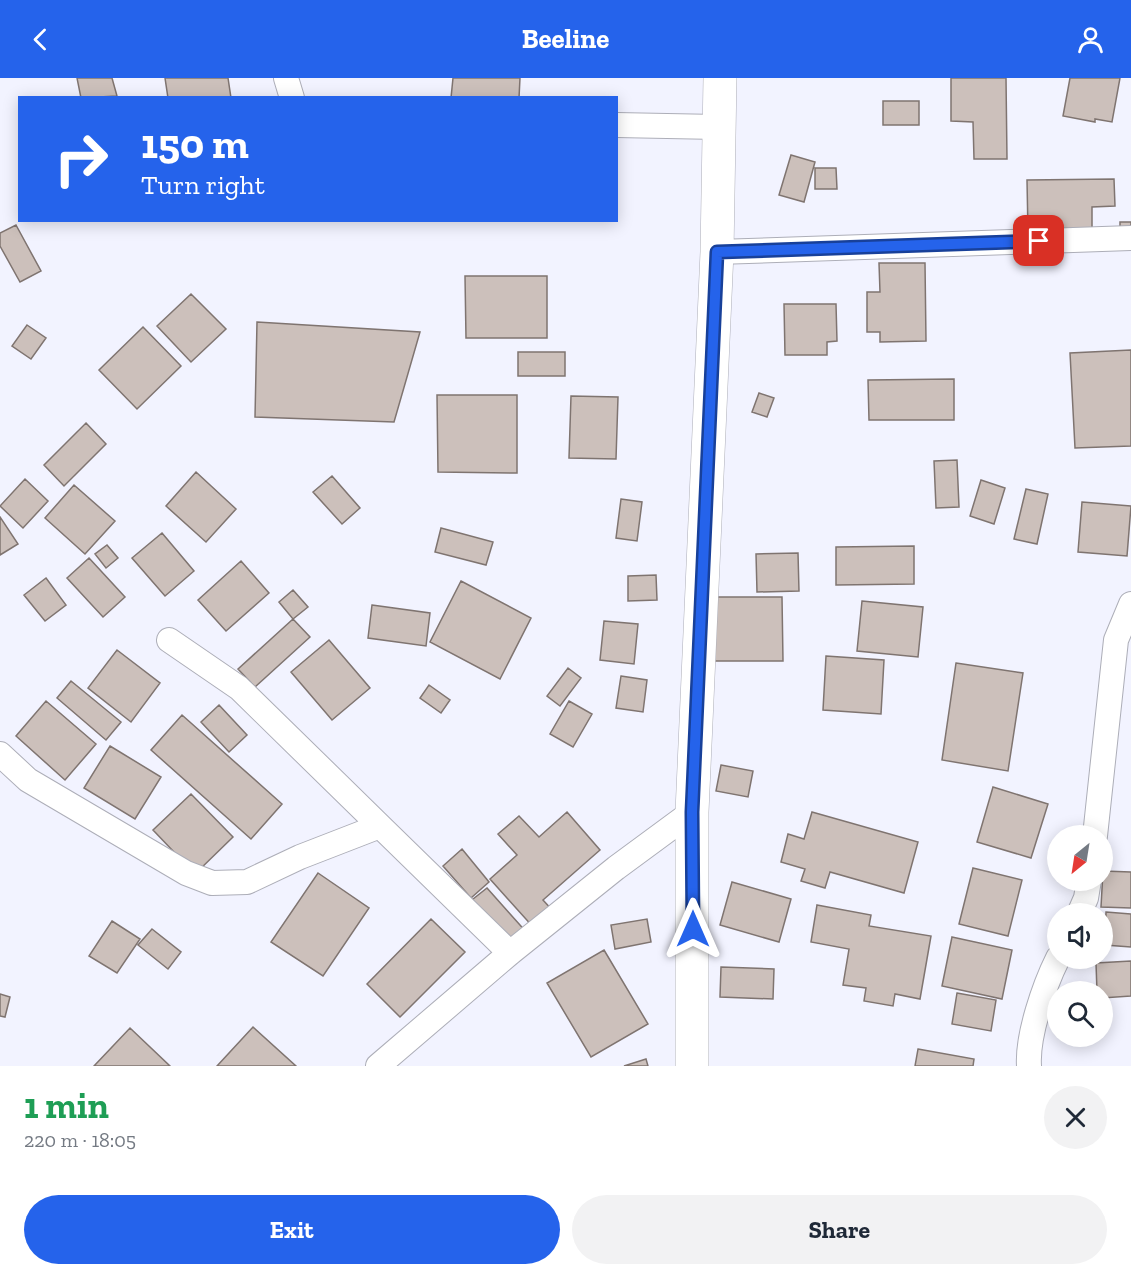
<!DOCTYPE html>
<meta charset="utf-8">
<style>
body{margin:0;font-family:"Zilla Slab",serif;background:#f2f2f3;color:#1f2937;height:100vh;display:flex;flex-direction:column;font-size:22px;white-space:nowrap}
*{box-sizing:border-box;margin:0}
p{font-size:20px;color:#747a83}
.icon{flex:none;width:33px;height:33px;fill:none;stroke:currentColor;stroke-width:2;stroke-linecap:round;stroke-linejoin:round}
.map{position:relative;height:988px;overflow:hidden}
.panel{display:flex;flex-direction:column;background:#fff;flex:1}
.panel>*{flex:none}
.guide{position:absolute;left:18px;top:18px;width:600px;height:126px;border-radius:0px;box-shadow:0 3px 15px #0003;background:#2563eb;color:#fff;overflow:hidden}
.needle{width:39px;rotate:210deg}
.tools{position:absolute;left:1047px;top:747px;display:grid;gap:12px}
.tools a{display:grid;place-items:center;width:66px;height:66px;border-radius:50%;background:#fff;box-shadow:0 3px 15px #0003;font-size:30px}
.pin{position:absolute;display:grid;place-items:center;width:51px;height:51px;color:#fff;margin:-26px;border-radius:12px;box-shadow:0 3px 9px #0006}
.me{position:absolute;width:66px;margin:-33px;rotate:0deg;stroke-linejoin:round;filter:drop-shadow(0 0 4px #0008)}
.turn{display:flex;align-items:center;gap:21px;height:126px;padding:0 24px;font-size:27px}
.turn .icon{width:78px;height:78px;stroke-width:2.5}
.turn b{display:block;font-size:42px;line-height:51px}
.round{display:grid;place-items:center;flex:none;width:63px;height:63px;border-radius:32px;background:#f2f2f3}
.overview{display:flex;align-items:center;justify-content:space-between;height:102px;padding:0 24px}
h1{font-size:36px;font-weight:800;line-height:45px;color:#1e9e55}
.action{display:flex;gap:12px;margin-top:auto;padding:12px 24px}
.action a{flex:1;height:69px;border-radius:36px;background:#2563eb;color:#fff;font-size:24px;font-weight:800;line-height:69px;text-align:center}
.action a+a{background:#f2f2f3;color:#1f2937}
header{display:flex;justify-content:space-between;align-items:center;height:78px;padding:0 24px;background:#2563eb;color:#fff;font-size:27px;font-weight:800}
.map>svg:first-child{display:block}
.building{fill:#ccc0bb;stroke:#7f7470;stroke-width:1.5}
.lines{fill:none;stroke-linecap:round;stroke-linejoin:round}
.street-casing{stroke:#adaeb8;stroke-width:26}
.secondary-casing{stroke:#adaeb8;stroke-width:34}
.street{stroke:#fff;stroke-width:24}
.secondary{stroke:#fff;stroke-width:33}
.route-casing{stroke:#184099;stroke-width:15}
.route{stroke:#2563eb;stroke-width:10}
</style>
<header><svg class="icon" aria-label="back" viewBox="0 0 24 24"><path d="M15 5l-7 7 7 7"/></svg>Beeline<svg class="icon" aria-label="person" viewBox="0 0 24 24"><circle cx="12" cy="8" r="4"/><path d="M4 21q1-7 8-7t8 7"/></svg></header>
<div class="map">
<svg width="1131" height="988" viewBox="0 0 1131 988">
<rect width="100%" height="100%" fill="#f2f3ff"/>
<path class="building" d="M 77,0 L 112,0 L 117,18 L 81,20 Z
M 165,0 L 228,0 L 231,20 L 168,20 Z
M 453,0 L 520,0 L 519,20 L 451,20 Z
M 951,0 L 1006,0 L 1007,81 L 974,81 L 973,44 L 951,43 Z
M 1070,0 L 1120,0 L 1112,44 L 1095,41 L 1095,44 L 1063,38 Z
M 883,23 L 919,23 L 919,47 L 883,47 Z
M 791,77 L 815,84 L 804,124 L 779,117 Z
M 815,90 L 836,90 L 837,111 L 815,111 Z
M 1114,101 L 1115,128 L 1092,129 L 1092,154 L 1028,154 L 1027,102 Z
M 1120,144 L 1131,144 L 1131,159 L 1120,159 Z
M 16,147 L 41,193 L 20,204 L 0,168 L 0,155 Z
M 879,185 L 925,185 L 926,263 L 880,264 L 880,254 L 867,254 L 867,214 L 880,214 Z
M 465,198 L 547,198 L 547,260 L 466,260 Z
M 191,216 L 226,251 L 191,284 L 157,248 Z
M 784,226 L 836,226 L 837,263 L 827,264 L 827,277 L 785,277 Z
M 257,244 L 420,254 L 394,344 L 255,339 Z
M 27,247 L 46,260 L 31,281 L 12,268 Z
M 143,249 L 181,288 L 137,331 L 99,292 Z
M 1131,272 L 1131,368 L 1075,370 L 1070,275 Z
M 518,274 L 565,274 L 565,298 L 518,298 Z
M 954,301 L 954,342 L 869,342 L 868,302 Z
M 759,315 L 774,320 L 767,339 L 752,334 Z
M 437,317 L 517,317 L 517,395 L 438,394 Z
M 571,318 L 618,319 L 616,381 L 569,380 Z
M 86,345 L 106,366 L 64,408 L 44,387 Z
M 957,382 L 959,429 L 936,430 L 934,383 Z
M 196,394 L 236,431 L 206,464 L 166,428 Z
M 332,398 L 360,430 L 342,446 L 313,414 Z
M 25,401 L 48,423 L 23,450 L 0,428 Z
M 981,402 L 1005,410 L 994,446 L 970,438 Z
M 74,407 L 115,443 L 85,476 L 45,440 Z
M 1026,411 L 1048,416 L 1037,466 L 1014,461 Z
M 621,421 L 642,424 L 637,463 L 616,460 Z
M 1082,424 L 1131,428 L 1127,478 L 1078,474 Z
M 0,439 L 18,466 L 0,477 Z
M 441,450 L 493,464 L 486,487 L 435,474 Z
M 162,455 L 194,493 L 165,518 L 132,480 Z
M 107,467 L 118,480 L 106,490 L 95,476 Z
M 914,468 L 914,506 L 836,507 L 836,469 Z
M 798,475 L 799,513 L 757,514 L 756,476 Z
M 89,480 L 125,519 L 103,539 L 67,500 Z
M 241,483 L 269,515 L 226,553 L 198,522 Z
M 656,497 L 657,522 L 628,523 L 628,498 Z
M 46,500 L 66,527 L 45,543 L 24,517 Z
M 461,503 L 531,540 L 500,601 L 430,564 Z
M 293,512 L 308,529 L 293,541 L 279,524 Z
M 709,519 L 782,519 L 783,583 L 710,583 Z
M 862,523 L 923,529 L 918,579 L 857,573 Z
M 372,527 L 430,535 L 426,568 L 368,560 Z
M 293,541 L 310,559 L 255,609 L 238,591 Z
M 604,543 L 638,546 L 634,586 L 600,582 Z
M 329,562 L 370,610 L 332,642 L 291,594 Z
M 117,572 L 160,605 L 131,644 L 88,610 Z
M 826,578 L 884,582 L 881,636 L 823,632 Z
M 956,585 L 1023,595 L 1008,693 L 942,682 Z
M 568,590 L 581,600 L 560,628 L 547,618 Z
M 621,598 L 647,602 L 643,634 L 616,630 Z
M 71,603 L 121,644 L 106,662 L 57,620 Z
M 429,607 L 450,622 L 441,635 L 420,620 Z
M 46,623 L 96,666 L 65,702 L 16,658 Z
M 569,623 L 592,636 L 573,669 L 550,656 Z
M 219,627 L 247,657 L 229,674 L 201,644 Z
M 182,637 L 282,726 L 251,761 L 151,672 Z
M 110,668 L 161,699 L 135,741 L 84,710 Z
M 721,687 L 753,693 L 748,719 L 716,713 Z
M 993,709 L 1048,726 L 1031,780 L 977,764 Z
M 191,716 L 233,759 L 195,796 L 153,752 Z
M 567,734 L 600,772 L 543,822 L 553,833 L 534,850 L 490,801 L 517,777 L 498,756 L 519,738 L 539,759 Z
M 812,734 L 918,764 L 904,815 L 830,794 L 825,810 L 801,803 L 805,791 L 781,784 L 788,756 L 804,761 Z
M 462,771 L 489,804 L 471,820 L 443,788 Z
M 973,790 L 1022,802 L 1008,858 L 959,846 Z
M 1103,793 L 1131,794 L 1131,830 L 1101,829 Z
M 318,795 L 369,830 L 323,898 L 271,864 Z
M 732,804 L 791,821 L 779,864 L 720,847 Z
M 487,810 L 528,856 L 510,872 L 468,825 Z
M 817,827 L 871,837 L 869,848 L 931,858 L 920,921 L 895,916 L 893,928 L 864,923 L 866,910 L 843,907 L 849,871 L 811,864 Z
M 1106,834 L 1131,836 L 1131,869 L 1105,867 Z
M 431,841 L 465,874 L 400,939 L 367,906 Z
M 647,841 L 651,864 L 615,871 L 611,847 Z
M 112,843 L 140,861 L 117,895 L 89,878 Z
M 152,851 L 181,874 L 168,891 L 138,867 Z
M 952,859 L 1012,872 L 1002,921 L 942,908 Z
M 604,872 L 648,946 L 591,979 L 547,905 Z
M 1131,883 L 1131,918 L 1102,920 L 1102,914 L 1097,914 L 1096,885 Z
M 721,889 L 774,891 L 773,921 L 720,919 Z
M 957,915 L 996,922 L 991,953 L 952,946 Z
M 0,916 L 10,919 L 5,939 L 0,938 Z
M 253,949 L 296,988 L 217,988 Z
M 130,950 L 170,988 L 94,988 Z
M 918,971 L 974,981 L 973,988 L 915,988 Z
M 646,981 L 648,988 L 624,988 Z"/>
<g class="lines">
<defs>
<path id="street" d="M 286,0 L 292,20
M 616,47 L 718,49
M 717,174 L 1131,160
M 169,562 L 239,610 L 380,748
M 0,676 L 28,702 L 186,795 L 212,805 L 247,804 L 300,779 L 380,748 L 510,875
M 1095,758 L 1116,562 L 1131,526
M 1079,836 L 1086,820 L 1089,802
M 378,988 L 510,875 L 616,790 L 692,734
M 1029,988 C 1027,958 1044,908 1058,880"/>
<path id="secondary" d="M 692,988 L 692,734 L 717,174 L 720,0"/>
</defs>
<use href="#street" class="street-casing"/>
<use href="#secondary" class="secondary-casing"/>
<use href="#street" class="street"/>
<use href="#secondary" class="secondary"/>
</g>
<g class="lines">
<defs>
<path id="route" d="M 693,851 L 692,734 L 717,174 L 1039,163"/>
</defs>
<use href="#route" class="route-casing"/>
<use href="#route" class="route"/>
</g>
</svg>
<div class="tools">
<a><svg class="needle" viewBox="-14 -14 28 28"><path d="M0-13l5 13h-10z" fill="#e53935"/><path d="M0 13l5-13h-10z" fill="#747a83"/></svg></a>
<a><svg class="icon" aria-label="sound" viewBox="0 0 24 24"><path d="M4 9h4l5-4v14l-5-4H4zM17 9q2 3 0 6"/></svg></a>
<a><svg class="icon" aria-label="search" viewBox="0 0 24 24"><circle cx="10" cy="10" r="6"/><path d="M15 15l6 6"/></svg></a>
</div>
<div class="pin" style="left:1039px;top:163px;background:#d93025"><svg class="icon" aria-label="arrive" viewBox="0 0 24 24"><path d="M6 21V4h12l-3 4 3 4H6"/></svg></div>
<svg class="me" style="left:693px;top:851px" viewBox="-20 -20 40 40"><path d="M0-17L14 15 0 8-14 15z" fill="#2563eb" stroke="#fff" stroke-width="4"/></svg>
<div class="guide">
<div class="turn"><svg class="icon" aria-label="right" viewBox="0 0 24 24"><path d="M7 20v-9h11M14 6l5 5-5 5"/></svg><div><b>150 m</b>Turn right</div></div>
</div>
</div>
<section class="panel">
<div class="overview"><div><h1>1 min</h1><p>220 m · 18:05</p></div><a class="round"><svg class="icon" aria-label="close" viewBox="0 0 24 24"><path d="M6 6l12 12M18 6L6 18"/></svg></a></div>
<div class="action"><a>Exit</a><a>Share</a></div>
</section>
